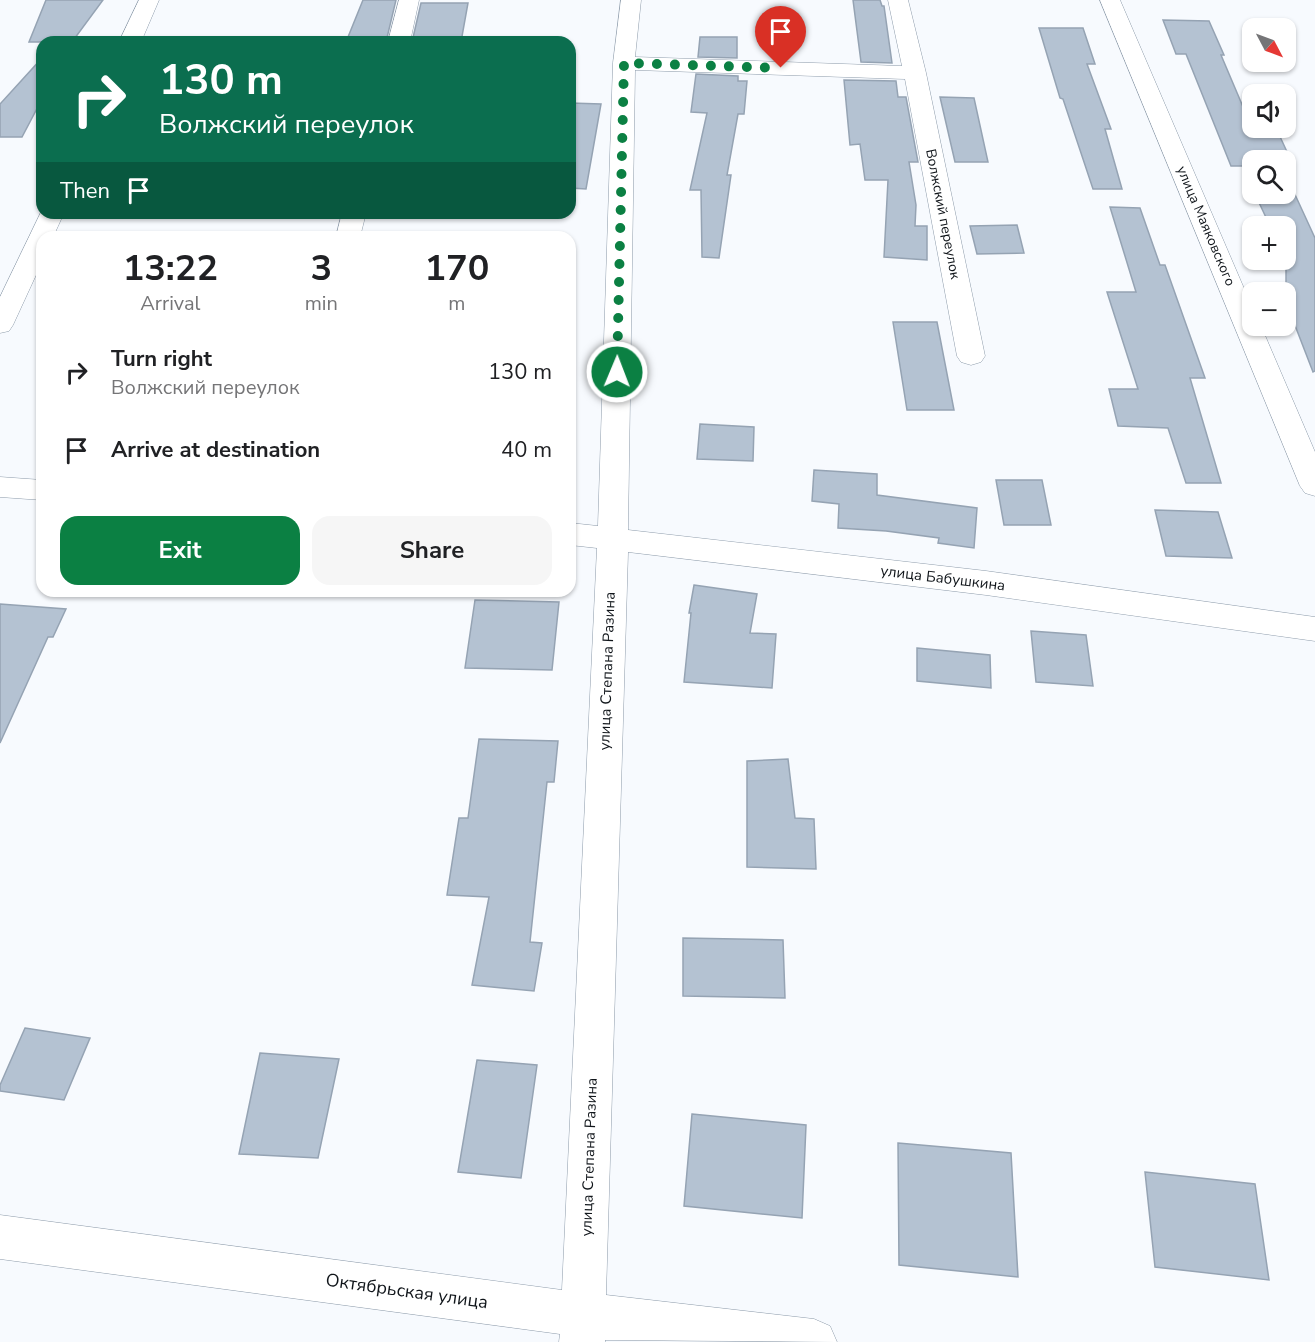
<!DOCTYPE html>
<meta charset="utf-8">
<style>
body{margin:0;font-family:"Nunito Sans",sans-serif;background:#f6f6f6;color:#202124;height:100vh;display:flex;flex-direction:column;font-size:22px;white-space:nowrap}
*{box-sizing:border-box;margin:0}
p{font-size:20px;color:#757577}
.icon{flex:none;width:33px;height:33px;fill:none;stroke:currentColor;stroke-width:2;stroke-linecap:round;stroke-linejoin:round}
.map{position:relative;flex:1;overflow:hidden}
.panel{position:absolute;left:36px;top:231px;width:540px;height:366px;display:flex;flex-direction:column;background:#fff;border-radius:18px;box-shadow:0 2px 4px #0004}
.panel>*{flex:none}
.hud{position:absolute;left:36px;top:36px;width:540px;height:183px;border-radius:18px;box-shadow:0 2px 4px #0004;background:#0b6e4f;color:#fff;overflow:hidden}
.needle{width:39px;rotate:131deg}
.fabs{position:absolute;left:1242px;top:18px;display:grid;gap:12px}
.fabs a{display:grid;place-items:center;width:54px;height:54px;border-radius:12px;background:#fff;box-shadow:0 2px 4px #0004;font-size:30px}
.pin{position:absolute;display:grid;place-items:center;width:51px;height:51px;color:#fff;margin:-62px -26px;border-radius:50% 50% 50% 0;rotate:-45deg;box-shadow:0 0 6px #0007}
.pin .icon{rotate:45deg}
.me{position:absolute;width:66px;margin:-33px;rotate:1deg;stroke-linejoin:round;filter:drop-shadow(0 0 4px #0008)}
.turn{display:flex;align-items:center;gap:21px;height:126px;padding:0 24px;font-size:27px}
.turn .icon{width:78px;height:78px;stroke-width:2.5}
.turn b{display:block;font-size:42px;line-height:51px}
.then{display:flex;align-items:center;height:57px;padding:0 24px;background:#0003;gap:12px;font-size:22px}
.eta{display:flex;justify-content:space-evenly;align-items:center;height:102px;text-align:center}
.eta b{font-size:36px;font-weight:700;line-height:42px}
.action{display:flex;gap:12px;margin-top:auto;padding:12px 24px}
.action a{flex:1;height:69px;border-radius:18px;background:#0b8043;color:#fff;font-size:24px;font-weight:700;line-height:69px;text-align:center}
.action a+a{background:#f6f6f6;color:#202124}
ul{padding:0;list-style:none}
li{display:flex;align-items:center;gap:18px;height:78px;padding:0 24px}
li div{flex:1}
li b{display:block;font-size:22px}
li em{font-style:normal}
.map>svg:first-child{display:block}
.building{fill:#b4c2d2;stroke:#95a3b3;stroke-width:1.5}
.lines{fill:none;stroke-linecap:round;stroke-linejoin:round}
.minor-casing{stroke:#8d9baa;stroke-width:1}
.minor{fill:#fff;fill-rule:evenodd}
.route{stroke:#0b8043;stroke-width:10;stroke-dasharray:0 18}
.labels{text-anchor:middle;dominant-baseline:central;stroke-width:4.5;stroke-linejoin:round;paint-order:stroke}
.far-street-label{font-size:14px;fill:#10151a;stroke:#fff}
.street-label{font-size:15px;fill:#10151a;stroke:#fff}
.near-street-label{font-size:18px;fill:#10151a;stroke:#fff}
</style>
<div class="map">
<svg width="1315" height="1342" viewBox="0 0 1315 1342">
<rect width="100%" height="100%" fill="#f7fafe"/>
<path class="building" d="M 46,0 L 103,0 L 72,42 L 29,42 Z
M 363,0 L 396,0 L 386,42 L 346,42 Z
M 853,0 L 880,0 L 882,6 L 884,6 L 892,63 L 861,62 Z
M 421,3 L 468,3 L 461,42 L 412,42 Z
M 1163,20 L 1209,21 L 1224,55 L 1221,55 L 1252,128 L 1276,128 L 1294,167 L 1286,167 L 1286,160 L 1252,160 L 1252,188 L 1243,166 L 1231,166 L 1186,54 L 1176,54 Z
M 1039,28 L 1083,28 L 1095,64 L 1087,64 L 1111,129 L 1105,129 L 1122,189 L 1093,189 L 1063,99 L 1060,98 Z
M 700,37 L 737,37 L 737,58 L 698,57 Z
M 42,58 L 42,99 L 22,137 L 0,137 L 0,104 Z
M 696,74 L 738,76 L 738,81 L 747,81 L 744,114 L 738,114 L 727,175 L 731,175 L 719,258 L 702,257 L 701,190 L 690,190 L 707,113 L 691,112 Z
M 844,80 L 896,81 L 898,97 L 906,97 L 918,162 L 909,162 L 916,205 L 915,226 L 927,226 L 927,260 L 884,257 L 888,180 L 865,180 L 860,144 L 850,145 Z
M 940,97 L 974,98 L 988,162 L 955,162 Z
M 570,103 L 601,104 L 586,189 L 570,188 Z
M 1286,175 L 1315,238 L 1315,371 L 1313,372 L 1286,302 L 1286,226 L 1270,226 L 1255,194 L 1286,194 Z
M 1110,207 L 1140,208 L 1160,265 L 1165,265 L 1205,378 L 1190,378 L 1221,483 L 1186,483 L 1168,428 L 1118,426 L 1109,389 L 1138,389 L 1107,292 L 1136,292 Z
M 1017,225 L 1024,253 L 977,254 L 970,226 Z
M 893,322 L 937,322 L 954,410 L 907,410 Z
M 700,424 L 754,427 L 753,461 L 697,459 Z
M 814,470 L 877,474 L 877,495 L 977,508 L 974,548 L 938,543 L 939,538 L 886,531 L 838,528 L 839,504 L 812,501 Z
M 996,480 L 1042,480 L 1051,525 L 1004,525 Z
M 1155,510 L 1218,512 L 1232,558 L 1166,556 Z
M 694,585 L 757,594 L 750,633 L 776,634 L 772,688 L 684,682 L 691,613 L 689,613 Z
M 475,600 L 559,602 L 552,670 L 465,668 Z
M 0,604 L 66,609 L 53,637 L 48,637 L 0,743 Z
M 1031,631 L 1086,635 L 1093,686 L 1036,682 Z
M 917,648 L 990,655 L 991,688 L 917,681 Z
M 479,739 L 558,741 L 554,782 L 547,782 L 530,942 L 542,943 L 534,991 L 472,985 L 489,897 L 447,895 L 459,818 L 468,818 Z
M 788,759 L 795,818 L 814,819 L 816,869 L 747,867 L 747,761 Z
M 683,938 L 783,940 L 785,998 L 683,996 Z
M 25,1028 L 90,1038 L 64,1100 L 0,1091 L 0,1085 Z
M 260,1053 L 339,1059 L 318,1158 L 239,1154 Z
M 477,1060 L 537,1065 L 521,1178 L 458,1172 Z
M 692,1114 L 806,1125 L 802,1218 L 684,1206 Z
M 898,1143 L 1011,1153 L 1018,1277 L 899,1265 Z
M 1145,1172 L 1255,1184 L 1269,1280 L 1155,1267 Z"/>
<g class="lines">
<defs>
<path id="minor" d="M 139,0 L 159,0 L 141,42 L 119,42 Z
M 399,0 L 419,0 L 410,42 L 388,42 Z
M 621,0 L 641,0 L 635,57 L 902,66 L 888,0 L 908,0 L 926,73 L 985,356 L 981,362 L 971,365 L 961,362 L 957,356 L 905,79 L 635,70 L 628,530 L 986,571 L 1315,617 L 1315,641 L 986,595 L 628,552 L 606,1295 L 814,1319 L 830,1326 L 837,1342 L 605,1340 L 605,1342 L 559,1342 L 560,1334 L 0,1259 L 0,1215 L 562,1290 L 597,548 L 570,545 L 570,523 L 598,526 L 613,63 Z
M 1100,0 L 1120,0 L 1252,307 L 1252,326 L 1261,326 L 1315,452 L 1315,496 L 1305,493 L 1300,486 Z
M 42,210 L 42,213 L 64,213 L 53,237 L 42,237 L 42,262 L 13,325 L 9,331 L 0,333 L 0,297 Z
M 342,213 L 366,213 L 360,237 L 336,237 Z
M 0,477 L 42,480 L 42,500 L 0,497 Z"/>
</defs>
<use href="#minor" class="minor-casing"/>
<use href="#minor" class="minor"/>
</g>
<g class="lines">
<path class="route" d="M 617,372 L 624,63 L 781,68"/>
</g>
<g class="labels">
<g class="far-street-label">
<text transform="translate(943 214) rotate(79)">Волжский переулок</text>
<text transform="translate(1206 226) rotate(67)">улица Маяковского</text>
</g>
<g class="street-label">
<text transform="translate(943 578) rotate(7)">улица Бабушкина</text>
<text transform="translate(607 671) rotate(-88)">улица Степана Разина</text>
<text transform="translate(589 1157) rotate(-88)">улица Степана Разина</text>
</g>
<g class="near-street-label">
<text transform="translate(407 1291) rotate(8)">Октябрьская улица</text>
</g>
</g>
</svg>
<div class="fabs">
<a><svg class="needle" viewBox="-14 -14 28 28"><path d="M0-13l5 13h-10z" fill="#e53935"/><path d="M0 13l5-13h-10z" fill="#757577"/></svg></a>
<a><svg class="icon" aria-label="sound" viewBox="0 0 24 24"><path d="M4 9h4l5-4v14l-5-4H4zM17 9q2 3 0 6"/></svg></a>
<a><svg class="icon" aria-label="search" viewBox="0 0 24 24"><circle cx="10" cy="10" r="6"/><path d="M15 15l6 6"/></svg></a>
<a>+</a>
<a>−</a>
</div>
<div class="pin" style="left:781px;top:68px;background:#d93025"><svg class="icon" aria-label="arrive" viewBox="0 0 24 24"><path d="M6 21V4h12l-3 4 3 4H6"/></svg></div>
<svg class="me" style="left:617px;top:372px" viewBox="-20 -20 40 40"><circle r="17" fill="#0b8043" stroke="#fff" stroke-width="3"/><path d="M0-11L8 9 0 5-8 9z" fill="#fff"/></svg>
<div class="hud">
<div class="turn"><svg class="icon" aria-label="right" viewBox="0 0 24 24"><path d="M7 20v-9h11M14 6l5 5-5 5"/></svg><div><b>130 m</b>Волжский переулок</div></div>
<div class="then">Then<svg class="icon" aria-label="arrive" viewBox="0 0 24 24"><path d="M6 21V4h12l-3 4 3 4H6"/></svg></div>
</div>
<section class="panel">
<div class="eta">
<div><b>13:22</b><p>Arrival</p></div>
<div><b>3</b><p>min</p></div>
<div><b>170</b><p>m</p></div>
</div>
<ul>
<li><svg class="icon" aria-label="right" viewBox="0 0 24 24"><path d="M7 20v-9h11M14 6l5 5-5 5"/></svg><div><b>Turn right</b><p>Волжский переулок</p></div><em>130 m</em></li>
<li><svg class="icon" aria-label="arrive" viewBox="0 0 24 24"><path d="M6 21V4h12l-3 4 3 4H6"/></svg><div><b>Arrive at destination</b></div><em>40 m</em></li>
</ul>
<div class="action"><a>Exit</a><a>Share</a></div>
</section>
</div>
